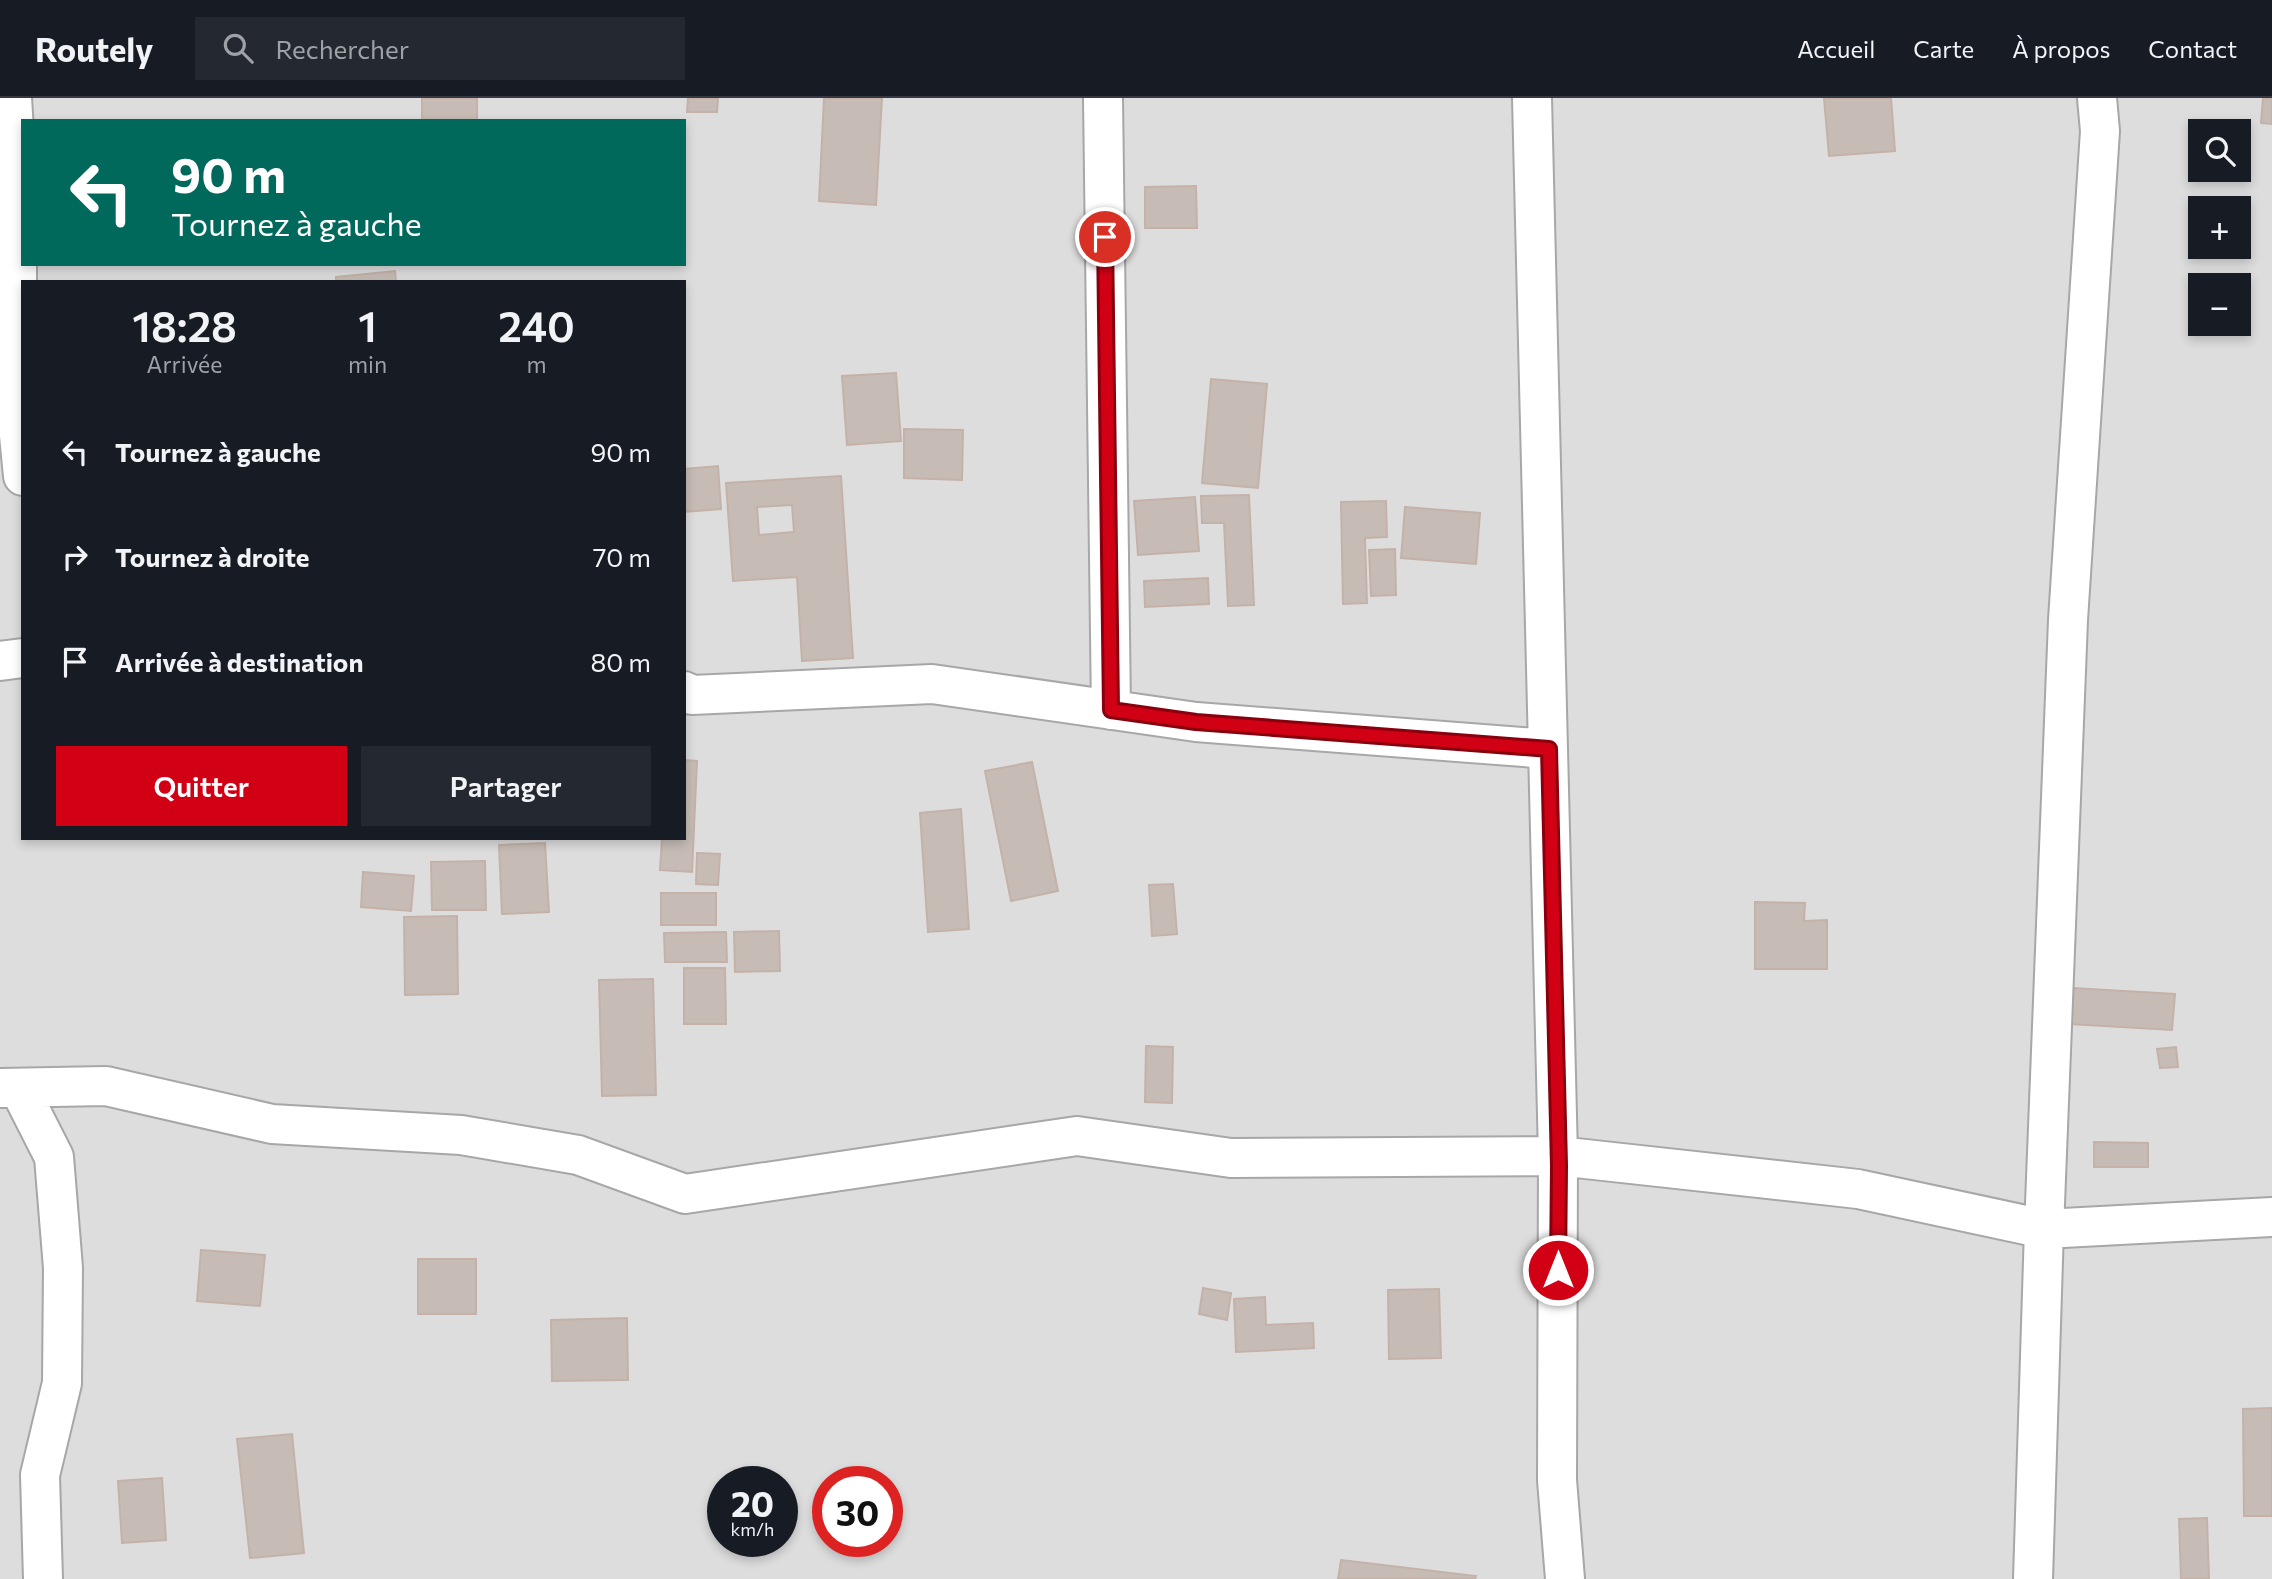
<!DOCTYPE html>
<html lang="fr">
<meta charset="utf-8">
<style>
body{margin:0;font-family:Commissioner,sans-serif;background:#242831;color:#f1f3f6;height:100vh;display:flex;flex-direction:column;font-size:26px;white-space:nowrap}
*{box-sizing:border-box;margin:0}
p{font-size:23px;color:#9ea1a6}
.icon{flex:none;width:38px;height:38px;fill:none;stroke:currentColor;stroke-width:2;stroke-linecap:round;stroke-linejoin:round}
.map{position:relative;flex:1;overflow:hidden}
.sheet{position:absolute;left:21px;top:182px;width:665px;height:560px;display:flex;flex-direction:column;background:#171b24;border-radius:0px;box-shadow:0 4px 10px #0003}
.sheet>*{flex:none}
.banner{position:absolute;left:21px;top:21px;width:665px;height:147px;border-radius:0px;box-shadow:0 4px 10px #0003;background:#00695c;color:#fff;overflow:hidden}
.controls{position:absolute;left:2188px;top:21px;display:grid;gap:14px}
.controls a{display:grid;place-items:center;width:63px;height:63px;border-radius:0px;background:#171b24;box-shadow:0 4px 10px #0003;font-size:35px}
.speed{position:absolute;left:707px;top:1368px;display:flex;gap:14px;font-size:35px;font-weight:700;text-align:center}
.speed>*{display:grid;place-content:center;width:91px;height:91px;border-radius:50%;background:#171b24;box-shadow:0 4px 10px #0003;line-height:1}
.speed small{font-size:18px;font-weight:400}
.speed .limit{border:10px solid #d22;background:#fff;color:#111}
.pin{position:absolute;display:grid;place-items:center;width:60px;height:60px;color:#fff;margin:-30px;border:4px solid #fff;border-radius:50%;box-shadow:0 2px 7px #0007}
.me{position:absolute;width:77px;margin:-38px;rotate:0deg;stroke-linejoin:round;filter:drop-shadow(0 0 5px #0008)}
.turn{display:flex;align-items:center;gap:24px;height:147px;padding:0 35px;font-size:32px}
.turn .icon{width:91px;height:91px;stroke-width:2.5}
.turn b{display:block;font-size:49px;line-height:60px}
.eta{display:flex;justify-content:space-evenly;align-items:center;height:119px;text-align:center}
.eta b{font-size:42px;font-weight:600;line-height:49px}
.cta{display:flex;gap:14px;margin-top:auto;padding:14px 35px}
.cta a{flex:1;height:80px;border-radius:0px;background:#d10015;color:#fff;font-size:28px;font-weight:600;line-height:80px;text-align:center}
.cta a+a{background:#242831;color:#f1f3f6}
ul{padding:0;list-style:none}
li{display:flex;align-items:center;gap:21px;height:105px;padding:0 35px}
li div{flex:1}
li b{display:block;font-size:26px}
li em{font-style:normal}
header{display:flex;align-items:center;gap:42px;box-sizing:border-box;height:98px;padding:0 35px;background:#171b24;border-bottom:2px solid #363941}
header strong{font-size:33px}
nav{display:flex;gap:38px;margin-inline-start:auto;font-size:24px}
.search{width:490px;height:63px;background:#242831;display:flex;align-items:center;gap:18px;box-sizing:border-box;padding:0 24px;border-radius:0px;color:#9ea1a6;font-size:26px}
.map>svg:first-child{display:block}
.residential{fill:#dedddd;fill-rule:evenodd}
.building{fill:#c6bcb5;stroke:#c4b2a8;stroke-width:2;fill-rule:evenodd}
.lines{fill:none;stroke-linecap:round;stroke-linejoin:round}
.minor-casing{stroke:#a7a7a7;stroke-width:42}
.minor{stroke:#fff;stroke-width:38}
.route-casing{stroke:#88000e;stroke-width:18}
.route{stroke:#d10015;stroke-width:12}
</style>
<header>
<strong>Routely</strong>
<div class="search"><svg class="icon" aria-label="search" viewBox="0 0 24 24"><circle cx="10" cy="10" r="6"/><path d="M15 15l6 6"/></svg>Rechercher</div>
<nav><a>Accueil</a><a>Carte</a><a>À propos</a><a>Contact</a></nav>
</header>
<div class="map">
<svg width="2272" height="1481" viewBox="0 0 2272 1481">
<rect width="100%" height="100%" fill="#f1ede7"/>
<path class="residential" d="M 0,0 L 2272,0 L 2272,1481 L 0,1481 ZM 23,23 L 684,23 L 684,166 L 23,166 ZM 2200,33 L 2238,33 L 2238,72 L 2200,72 ZM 2200,110 L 2238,110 L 2238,149 L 2200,149 ZM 23,184 L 684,184 L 684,740 L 23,740 ZM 2200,187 L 2238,187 L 2238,226 L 2200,226 ZM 723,1384 L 782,1384 L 782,1444 L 723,1444 ZM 828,1384 L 887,1384 L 887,1444 L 828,1444 Z"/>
<path class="building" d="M 422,0 L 477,0 L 477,23 L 422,23 Z
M 688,0 L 718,0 L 717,14 L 687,14 Z
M 824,0 L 882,0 L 876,107 L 819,103 Z
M 1824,0 L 1891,0 L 1895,53 L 1829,58 Z
M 2263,0 L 2272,0 L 2272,26 L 2261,25 Z
M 1196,88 L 1197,130 L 1145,130 L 1145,89 Z
M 395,173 L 396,184 L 336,184 L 336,179 Z
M 896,275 L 901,343 L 847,347 L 842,278 Z
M 1211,281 L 1267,286 L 1258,390 L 1202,385 Z
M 904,331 L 963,332 L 962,382 L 904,380 Z
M 718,368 L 721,411 L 684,414 L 684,371 Z
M 841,378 L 853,560 L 802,563 L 797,479 L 733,483 L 726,385 ZM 792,407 L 794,434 L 759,437 L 757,409 Z
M 1249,397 L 1254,507 L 1228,508 L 1224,425 L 1202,425 L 1201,398 Z
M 1195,399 L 1199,453 L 1138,457 L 1134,403 Z
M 1386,403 L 1387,439 L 1365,440 L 1367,505 L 1343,506 L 1341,404 Z
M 1405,409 L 1480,415 L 1476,466 L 1401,460 Z
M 1395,451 L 1396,497 L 1371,498 L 1369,452 Z
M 1208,480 L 1209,506 L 1145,509 L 1144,483 Z
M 684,662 L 697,663 L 692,774 L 660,772 L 662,740 L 684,740 Z
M 1032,664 L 1058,793 L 1011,803 L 985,673 Z
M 961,711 L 969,831 L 928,834 L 920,715 Z
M 545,745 L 549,814 L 502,816 L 499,747 Z
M 697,755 L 720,756 L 718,787 L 696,786 Z
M 485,763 L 486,812 L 432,812 L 431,764 Z
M 363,774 L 414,778 L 411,813 L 361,809 Z
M 1173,786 L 1177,836 L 1152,838 L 1149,787 Z
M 661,795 L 716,795 L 716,827 L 661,827 Z
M 1755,804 L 1805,805 L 1804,823 L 1827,822 L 1827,871 L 1755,871 Z
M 457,818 L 458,896 L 405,897 L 404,819 Z
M 779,833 L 780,873 L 735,874 L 734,834 Z
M 726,834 L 727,864 L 665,864 L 664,835 Z
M 684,870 L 725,870 L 726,926 L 684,926 Z
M 653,881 L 656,997 L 602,998 L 599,882 Z
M 2072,890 L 2175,896 L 2172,932 L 2070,926 Z
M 1146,948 L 1173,949 L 1172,1005 L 1145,1004 Z
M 2176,949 L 2178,969 L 2160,970 L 2157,951 Z
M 2094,1044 L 2148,1045 L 2148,1069 L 2094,1069 Z
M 201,1152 L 265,1157 L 260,1208 L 197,1203 Z
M 418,1161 L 476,1161 L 476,1216 L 418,1216 Z
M 1203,1190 L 1231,1195 L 1227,1222 L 1199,1216 Z
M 1439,1191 L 1441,1260 L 1389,1261 L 1388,1192 Z
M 1265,1199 L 1266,1227 L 1313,1225 L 1314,1250 L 1236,1254 L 1234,1201 Z
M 627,1220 L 628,1282 L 552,1283 L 551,1222 Z
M 2272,1310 L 2272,1418 L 2244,1418 L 2243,1311 Z
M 292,1336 L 304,1455 L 250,1460 L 237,1341 Z
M 162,1380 L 166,1442 L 122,1445 L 118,1383 Z
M 2207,1420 L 2209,1481 L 2181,1481 L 2179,1421 Z
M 1341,1462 L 1476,1478 L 1475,1481 L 1338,1481 Z"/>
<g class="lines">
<defs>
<path id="minor" d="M 12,0 L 17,79 L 17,317 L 23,378
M 1103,0 L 1111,612
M 1532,0 L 1558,1058 L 1557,1382 L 1565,1481
M 0,563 L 23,560
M 684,593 L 692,597 L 932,586 L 1196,624 L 1548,651
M 0,990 L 106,988 L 272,1026 L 461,1037 L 578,1057 L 685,1096 L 1077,1038 L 1231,1060 L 1558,1058 L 1858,1091 L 2044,1131 L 2272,1119
M 19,990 L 54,1059 L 63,1170 L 62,1285 L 40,1377 L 43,1481
M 2033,1481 L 2044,1131 L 2068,522 L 2100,33 L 2097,0"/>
</defs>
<use href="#minor" class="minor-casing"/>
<use href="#minor" class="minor"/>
</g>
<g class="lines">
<defs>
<path id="route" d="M 1105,139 L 1111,612 L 1196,624 L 1549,651 L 1559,1068 L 1558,1172"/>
</defs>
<use href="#route" class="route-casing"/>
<use href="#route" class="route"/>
</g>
</svg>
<div class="controls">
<a><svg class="icon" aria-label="search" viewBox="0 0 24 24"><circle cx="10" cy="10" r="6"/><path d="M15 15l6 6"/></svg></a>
<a>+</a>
<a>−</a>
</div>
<div class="speed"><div>20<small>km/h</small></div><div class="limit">30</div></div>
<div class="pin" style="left:1105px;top:139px;background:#d93025"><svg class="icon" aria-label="arrive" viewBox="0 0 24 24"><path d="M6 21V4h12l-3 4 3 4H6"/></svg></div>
<svg class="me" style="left:1558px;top:1172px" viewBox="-20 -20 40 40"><circle r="17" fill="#d10015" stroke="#fff" stroke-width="3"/><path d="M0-11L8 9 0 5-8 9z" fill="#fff"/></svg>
<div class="banner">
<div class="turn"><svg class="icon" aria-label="left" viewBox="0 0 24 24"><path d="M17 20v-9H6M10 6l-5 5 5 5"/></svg><div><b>90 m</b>Tournez à gauche</div></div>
</div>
<section class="sheet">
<div class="eta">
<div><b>18:28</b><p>Arrivée</p></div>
<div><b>1</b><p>min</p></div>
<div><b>240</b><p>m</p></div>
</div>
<ul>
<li><svg class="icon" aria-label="left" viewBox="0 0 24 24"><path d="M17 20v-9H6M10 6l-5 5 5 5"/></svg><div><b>Tournez à gauche</b></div><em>90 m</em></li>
<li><svg class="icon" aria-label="right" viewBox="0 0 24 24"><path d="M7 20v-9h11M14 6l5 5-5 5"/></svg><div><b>Tournez à droite</b></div><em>70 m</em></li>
<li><svg class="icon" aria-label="arrive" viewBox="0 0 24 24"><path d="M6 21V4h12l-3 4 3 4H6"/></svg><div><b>Arrivée à destination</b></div><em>80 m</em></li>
</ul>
<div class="cta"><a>Quitter</a><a>Partager</a></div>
</section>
</div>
